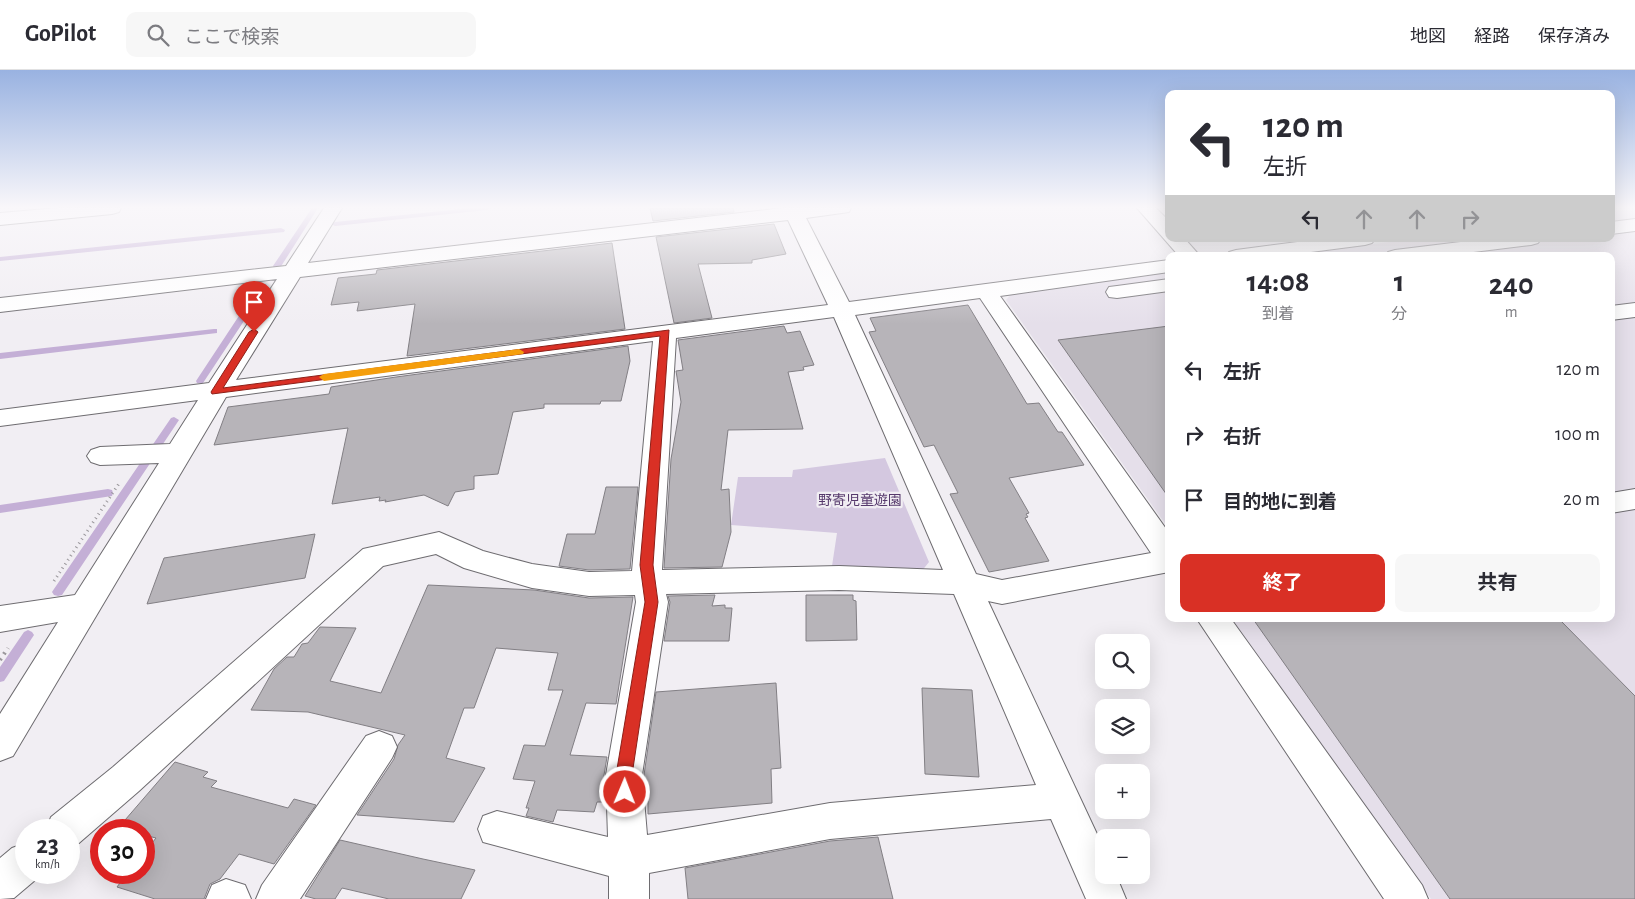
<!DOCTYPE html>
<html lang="ja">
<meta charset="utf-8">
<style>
body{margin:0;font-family:"Alegreya Sans","Noto Sans JP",sans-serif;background:#f7f7f7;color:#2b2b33;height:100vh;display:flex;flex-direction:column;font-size:19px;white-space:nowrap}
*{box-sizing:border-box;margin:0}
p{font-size:16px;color:#7c7c81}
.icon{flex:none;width:28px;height:28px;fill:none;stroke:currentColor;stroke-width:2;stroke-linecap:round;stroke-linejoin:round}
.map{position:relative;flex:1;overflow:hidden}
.sheet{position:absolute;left:1165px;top:182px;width:450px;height:370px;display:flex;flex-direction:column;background:#fff;border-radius:10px;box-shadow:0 5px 20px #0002}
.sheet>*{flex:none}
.banner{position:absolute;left:1165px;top:20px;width:450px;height:152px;border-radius:10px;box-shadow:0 5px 20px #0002;background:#fff;color:#2b2b33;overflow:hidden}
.controls{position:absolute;left:1095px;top:564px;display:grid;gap:10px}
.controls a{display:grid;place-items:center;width:55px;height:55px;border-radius:10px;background:#fff;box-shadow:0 5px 20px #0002;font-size:25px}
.speed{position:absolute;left:15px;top:749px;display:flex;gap:10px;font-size:25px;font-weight:700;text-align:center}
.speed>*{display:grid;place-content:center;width:65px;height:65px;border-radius:50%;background:#fff;box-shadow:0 5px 20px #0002;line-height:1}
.speed small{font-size:12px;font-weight:400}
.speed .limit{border:8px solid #d22;background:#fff;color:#111}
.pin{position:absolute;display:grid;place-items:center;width:42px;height:42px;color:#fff;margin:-51px -21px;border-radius:50% 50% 50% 0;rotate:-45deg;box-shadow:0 0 5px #0007}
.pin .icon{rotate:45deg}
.me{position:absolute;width:55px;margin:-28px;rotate:1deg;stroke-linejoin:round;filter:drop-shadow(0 0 4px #0008)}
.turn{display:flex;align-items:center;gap:18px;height:105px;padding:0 15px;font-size:22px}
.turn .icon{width:65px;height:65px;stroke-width:2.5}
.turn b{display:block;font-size:35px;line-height:42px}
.lanes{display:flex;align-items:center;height:48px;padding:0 15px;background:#0003;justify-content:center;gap:25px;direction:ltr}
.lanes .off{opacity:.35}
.eta{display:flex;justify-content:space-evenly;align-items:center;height:85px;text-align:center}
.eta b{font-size:30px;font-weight:700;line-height:35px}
.action{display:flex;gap:10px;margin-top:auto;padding:10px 15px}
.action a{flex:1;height:58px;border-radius:10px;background:#d93025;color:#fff;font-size:20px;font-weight:700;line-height:58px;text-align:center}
.action a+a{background:#f7f7f7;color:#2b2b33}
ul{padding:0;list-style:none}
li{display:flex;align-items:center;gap:15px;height:65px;padding:0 15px}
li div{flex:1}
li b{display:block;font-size:19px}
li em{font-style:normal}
header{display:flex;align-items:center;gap:30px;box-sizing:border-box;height:70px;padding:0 25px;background:#fff;border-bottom:1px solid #e1e1e2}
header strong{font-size:24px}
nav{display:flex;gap:28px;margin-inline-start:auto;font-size:18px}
.search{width:350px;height:45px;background:#f7f7f7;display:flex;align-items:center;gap:12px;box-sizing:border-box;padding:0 18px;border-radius:10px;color:#7c7c81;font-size:19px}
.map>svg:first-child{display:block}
.built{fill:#e5dfea}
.green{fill:#d4c8e0}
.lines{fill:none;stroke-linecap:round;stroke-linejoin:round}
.stream{fill:#c4afd6;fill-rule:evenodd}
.building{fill:#b7b4b9;stroke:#827f84}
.minor-casing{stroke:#6e6c70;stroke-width:2}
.path-far1{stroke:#9a979b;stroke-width:3;stroke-dasharray:1 4;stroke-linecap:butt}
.path{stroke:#9a979b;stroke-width:4;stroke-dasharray:2 5;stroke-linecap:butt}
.minor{fill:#fff;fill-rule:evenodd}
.route{fill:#d93025;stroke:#8d1f18}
.slow{fill:#f59e0b}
.labels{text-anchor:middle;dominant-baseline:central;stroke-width:4.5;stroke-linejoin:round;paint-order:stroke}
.park-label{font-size:14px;fill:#56396c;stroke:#f1eef3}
</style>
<header>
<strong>GoPilot</strong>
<div class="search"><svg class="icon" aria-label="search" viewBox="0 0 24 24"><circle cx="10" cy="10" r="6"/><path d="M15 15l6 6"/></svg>ここで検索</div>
<nav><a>地図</a><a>経路</a><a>保存済み</a></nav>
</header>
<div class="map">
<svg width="1635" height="829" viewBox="0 0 1635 829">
<rect width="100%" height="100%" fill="#f1eef3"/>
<path class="built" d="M 1635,139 L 1635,829 L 1431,829 L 1232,549 L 1611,549 L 1611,186 L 1283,186 L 1412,169 L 1611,169 L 1611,142 Z
M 1169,202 L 1169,459 L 1006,230 L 1012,223 Z"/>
<path class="green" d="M 885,388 L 929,492 L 921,502 L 832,496 L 837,463 L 731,455 L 738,407 L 792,407 L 793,400 Z"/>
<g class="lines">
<path class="stream" d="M 312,138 L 318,138 L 280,198 L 274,198 L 273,196 Z
M 471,138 L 490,138 L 487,140 L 335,156 L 331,154 L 335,152 Z
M 281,158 L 285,160 L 284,162 L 0,191 L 0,187 Z
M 260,214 L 266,214 L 267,216 L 203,313 L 197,313 L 196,311 Z
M 214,259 L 217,259 L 217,263 L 0,289 L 0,283 Z
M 174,347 L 179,350 L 62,525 L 58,526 L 54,525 L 52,522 L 54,519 L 171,348 Z
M 108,419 L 112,420 L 113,423 L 112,426 L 0,443 L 0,435 Z
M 28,560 L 32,562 L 34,565 L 32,568 L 4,611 L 0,612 L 0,597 L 24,562 Z"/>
</g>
<path class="building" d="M 650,138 L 733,138 L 734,142 L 653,151 Z
M 774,154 L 786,184 L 752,190 L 752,193 L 698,194 L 712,248 L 674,253 L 656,167 Z
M 612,173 L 625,259 L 407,286 L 415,234 L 357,241 L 359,232 L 331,235 L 338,208 L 376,204 L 377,200 Z
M 968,235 L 1027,334 L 1039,333 L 1058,362 L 1062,362 L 1084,395 L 1009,408 L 1029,443 L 1026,444 L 1028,447 L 1025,448 L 1049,491 L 989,502 L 950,424 L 958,423 L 934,375 L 924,377 L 869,262 L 876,261 L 870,248 Z
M 784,256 L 787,263 L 800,261 L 814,295 L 803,297 L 804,300 L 788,302 L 803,359 L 728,360 L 721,420 L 729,419 L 731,462 L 722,497 L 664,498 L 671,389 L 681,332 L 676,301 L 683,300 L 678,270 Z
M 1169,256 L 1169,428 L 1058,270 Z
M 628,276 L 630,291 L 621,331 L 601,331 L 600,334 L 544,334 L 544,338 L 513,342 L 498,404 L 474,406 L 474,419 L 455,422 L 448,436 L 424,425 L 385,432 L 386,430 L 379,431 L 380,427 L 332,434 L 348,358 L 214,375 L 228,337 L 329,324 L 331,317 L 396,307 Z
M 606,417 L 638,417 L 630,499 L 589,500 L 559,496 L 567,464 L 595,464 Z
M 315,464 L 305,508 L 147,534 L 164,488 Z
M 428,515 L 534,520 L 589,528 L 633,527 L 616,634 L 586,633 L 570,685 L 607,687 L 604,705 L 605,732 L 597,732 L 594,742 L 557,740 L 553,752 L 526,746 L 529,738 L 526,738 L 535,711 L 513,709 L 524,675 L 545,676 L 563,620 L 548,620 L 558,583 L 496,578 L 474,638 L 464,638 L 446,688 L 485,698 L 454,752 L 357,745 L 394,689 L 398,675 L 405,665 L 308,642 L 251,640 L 274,599 L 287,587 L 294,587 L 302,574 L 308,573 L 320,557 L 356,558 L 330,611 L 381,623 Z
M 715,525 L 712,536 L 725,535 L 725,538 L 732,538 L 729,571 L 664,571 L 670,532 L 668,526 Z
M 806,525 L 853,525 L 853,530 L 856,531 L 857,570 L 806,571 Z
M 1253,549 L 1559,549 L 1635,626 L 1635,829 L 1450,829 Z
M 776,613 L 781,698 L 771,699 L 772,733 L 648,744 L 648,731 L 646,731 L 644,705 L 656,622 Z
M 922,618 L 972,620 L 979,707 L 925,704 Z
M 175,692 L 208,702 L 203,707 L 217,711 L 211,717 L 288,738 L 294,729 L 316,735 L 274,794 L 239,784 L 220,809 L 210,814 L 204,829 L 155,829 L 117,817 L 128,802 L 144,802 L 144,783 L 156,768 L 144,765 L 144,760 L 119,757 Z
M 878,767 L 893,829 L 688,829 L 685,798 L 830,771 Z
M 340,770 L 423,789 L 475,800 L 461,829 L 389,829 L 342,818 L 335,829 L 316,829 L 305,826 Z"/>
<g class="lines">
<defs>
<path id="minor" d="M 58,138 L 121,138 L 119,142 L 112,144 L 0,155 L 0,143 Z
M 324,138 L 342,138 L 308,193 L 783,138 L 851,138 L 849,142 L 806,148 L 849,232 L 1169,190 L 1169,202 L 1000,226 L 1169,463 L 1169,502 L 1002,534 L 988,531 L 1104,779 L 1104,805 L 1116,805 L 1126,829 L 1086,829 L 1051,749 L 830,769 L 649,803 L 649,829 L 609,829 L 609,806 L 483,772 L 478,759 L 483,746 L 497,741 L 608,767 L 606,705 L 636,532 L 635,525 L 589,526 L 532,518 L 464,498 L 436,484 L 383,496 L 139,721 L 79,773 L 69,777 L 69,760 L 46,760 L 51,747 L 113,697 L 363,479 L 439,462 L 483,481 L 532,494 L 589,502 L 632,501 L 653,271 L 226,327 L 13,686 L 0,691 L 0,644 L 58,552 L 0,562 L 0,536 L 75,525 L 159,393 L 100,395 L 91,392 L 87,386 L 91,380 L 100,377 L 170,374 L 198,330 L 0,356 L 0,340 L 209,313 L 277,209 L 0,242 L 0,228 L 286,196 ZM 788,150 L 828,235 L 236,310 L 300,207 ZM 980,228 L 1151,483 L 1002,510 L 976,504 L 855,245 ZM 834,247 L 943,500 L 839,496 L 662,500 L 676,268 ZM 839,520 L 954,524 L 1036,715 L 830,733 L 647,765 L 642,705 L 668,532 L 666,524 Z
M 1137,138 L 1156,138 L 1169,151 L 1169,169 L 1185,169 L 1200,186 L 1179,186 Z
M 1635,149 L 1635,161 L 1611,164 L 1611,152 Z
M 1321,169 L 1375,169 L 1372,173 L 1365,175 L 1280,186 L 1226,186 L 1229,182 L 1236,180 Z
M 1485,169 L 1541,169 L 1538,173 L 1531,175 L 1441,186 L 1385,186 L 1388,182 L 1395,180 Z
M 1169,209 L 1169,221 L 1117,228 L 1109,227 L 1106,222 L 1109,217 L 1117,216 Z
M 1635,233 L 1635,247 L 1611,250 L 1611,236 Z
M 1635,419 L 1635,439 L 1611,443 L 1611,423 Z
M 1197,549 L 1231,549 L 1422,815 L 1428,829 L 1384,829 Z
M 379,661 L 392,666 L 397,677 L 392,688 L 300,829 L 256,829 L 262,815 L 366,666 Z
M 26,773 L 26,802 L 41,802 L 40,806 L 14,828 L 0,829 L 0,788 L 12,778 Z
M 226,809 L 245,815 L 251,829 L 206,829 L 212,815 Z"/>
</defs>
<use href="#minor" class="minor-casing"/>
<path class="path-far1" d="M 54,511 L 120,412"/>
<path class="path" d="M 0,590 L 8,578"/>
<use href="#minor" class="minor"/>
</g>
<linearGradient id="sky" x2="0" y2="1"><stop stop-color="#99b2e1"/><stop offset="0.54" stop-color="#f9f7fa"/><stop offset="1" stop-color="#f9f7fa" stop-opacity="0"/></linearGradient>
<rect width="1635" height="254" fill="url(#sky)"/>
<path class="route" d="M 254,259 L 258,262 L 223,318 L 669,260 L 653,495 L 658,532 L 632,705 L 633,722 L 630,727 L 625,729 L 620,727 L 616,705 L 645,532 L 640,495 L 660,266 L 212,324 L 211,322 L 249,262 Z"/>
<path class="slow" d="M 519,279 L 524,282 L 523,284 L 324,311 L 319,307 L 324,304 Z"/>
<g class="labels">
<g class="park-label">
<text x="860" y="431">野寄児童遊園</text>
</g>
</g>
</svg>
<div class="controls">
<a><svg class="icon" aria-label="search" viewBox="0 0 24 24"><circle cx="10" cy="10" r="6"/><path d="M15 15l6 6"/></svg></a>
<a><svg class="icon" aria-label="layers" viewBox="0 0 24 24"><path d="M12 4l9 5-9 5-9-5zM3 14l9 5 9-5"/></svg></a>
<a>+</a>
<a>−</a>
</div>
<div class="speed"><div>23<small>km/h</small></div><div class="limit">30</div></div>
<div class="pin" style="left:254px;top:262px;background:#d93025"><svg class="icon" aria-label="arrive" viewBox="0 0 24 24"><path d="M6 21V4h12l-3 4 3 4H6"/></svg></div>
<svg class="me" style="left:625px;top:722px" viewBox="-20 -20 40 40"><circle r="17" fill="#d93025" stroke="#fff" stroke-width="3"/><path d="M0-11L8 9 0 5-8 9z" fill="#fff"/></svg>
<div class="banner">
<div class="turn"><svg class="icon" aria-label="left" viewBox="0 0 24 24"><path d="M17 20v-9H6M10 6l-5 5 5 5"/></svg><div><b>120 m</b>左折</div></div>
<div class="lanes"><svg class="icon" aria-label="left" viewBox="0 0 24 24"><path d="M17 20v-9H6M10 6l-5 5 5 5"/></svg><svg class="icon off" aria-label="ahead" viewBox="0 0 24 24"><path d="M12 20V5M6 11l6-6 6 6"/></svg><svg class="icon off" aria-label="ahead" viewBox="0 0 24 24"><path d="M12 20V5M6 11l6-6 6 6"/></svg><svg class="icon off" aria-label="right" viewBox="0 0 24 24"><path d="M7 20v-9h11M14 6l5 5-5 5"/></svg></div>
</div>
<section class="sheet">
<div class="eta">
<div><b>14:08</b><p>到着</p></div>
<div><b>1</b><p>分</p></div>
<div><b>240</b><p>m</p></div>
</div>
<ul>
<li><svg class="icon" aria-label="left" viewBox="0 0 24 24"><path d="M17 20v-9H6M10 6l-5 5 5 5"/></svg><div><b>左折</b></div><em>120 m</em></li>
<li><svg class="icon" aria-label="right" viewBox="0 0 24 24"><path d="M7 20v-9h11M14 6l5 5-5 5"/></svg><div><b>右折</b></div><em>100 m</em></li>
<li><svg class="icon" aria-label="arrive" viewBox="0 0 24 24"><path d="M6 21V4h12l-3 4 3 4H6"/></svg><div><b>目的地に到着</b></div><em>20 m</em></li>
</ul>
<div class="action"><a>終了</a><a>共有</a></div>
</section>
</div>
